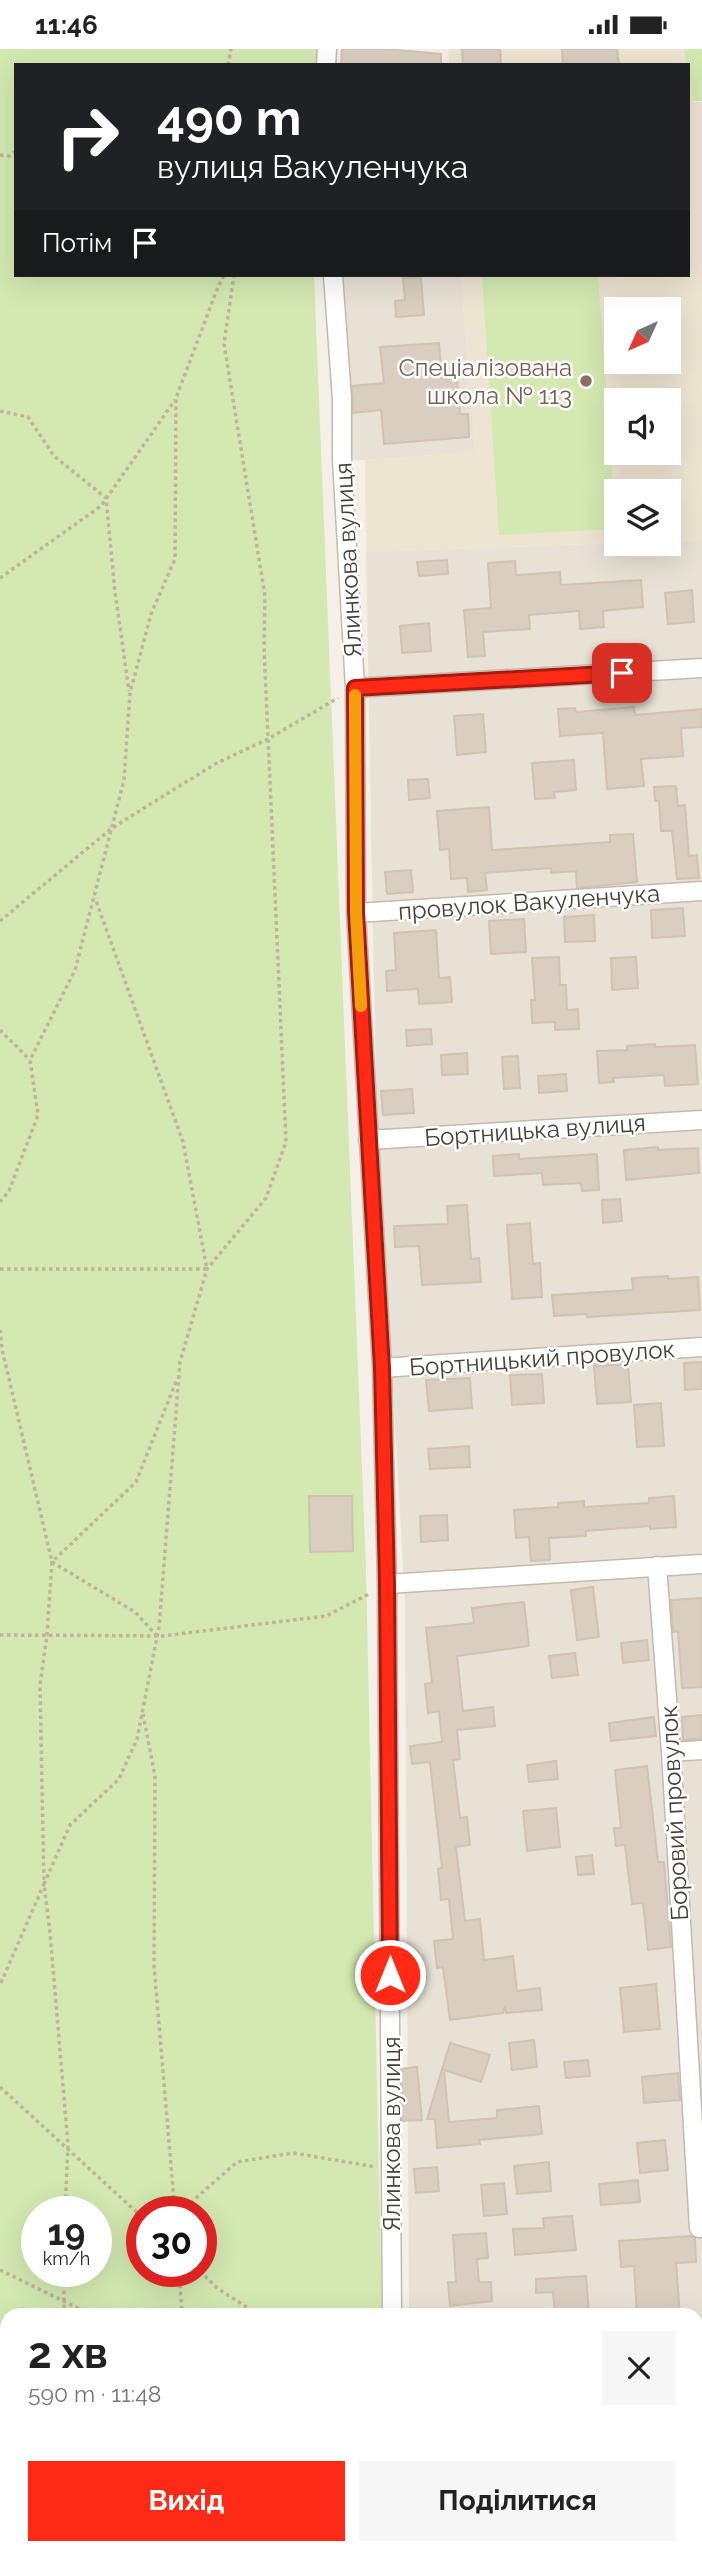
<!DOCTYPE html>
<html lang="uk">
<meta charset="utf-8">
<style>
body{margin:0;font-family:Raleway,sans-serif;background:#f6f6f6;color:#222;height:100vh;display:flex;flex-direction:column;font-size:26px;white-space:nowrap}
*{box-sizing:border-box;margin:0}
p{font-size:23px;color:#767676}
.icon{flex:none;width:38px;height:38px;fill:none;stroke:currentColor;stroke-width:2;stroke-linecap:round;stroke-linejoin:round}
.map{position:relative;flex:1;overflow:hidden}
.details{position:absolute;left:0px;top:2259px;width:704px;height:247px;display:flex;flex-direction:column;background:#fff;border-radius:21px 21px 0 0;box-shadow:0 7px 28px #0002}
.details>*{flex:none}
.guide{position:absolute;left:14px;top:14px;width:676px;height:214px;border-radius:0px;box-shadow:0 7px 28px #0002;background:#202124;color:#fff;overflow:hidden}
.needle{width:46px;rotate:225deg}
.controls{position:absolute;left:604px;top:248px;display:grid;gap:14px}
.controls a{display:grid;place-items:center;width:77px;height:77px;border-radius:0px;background:#fff;box-shadow:0 7px 28px #0002;font-size:35px}
.speed{position:absolute;left:21px;top:2147px;display:flex;gap:14px;font-size:35px;font-weight:700;text-align:center}
.speed>*{display:grid;place-content:center;width:91px;height:91px;border-radius:50%;background:#fff;box-shadow:0 7px 28px #0002;line-height:1}
.speed small{font-size:18px;font-weight:400}
.speed .limit{border:10px solid #d22;background:#fff;color:#111}
.pin{position:absolute;display:grid;place-items:center;width:60px;height:60px;color:#fff;margin:-30px;border-radius:14px;box-shadow:0 4px 10px #0006}
.me{position:absolute;width:77px;margin:-38px;rotate:0deg;stroke-linejoin:round;filter:drop-shadow(0 0 5px #0008)}
.turn{display:flex;align-items:center;gap:24px;height:147px;padding:0 28px;font-size:32px}
.turn .icon{width:91px;height:91px;stroke-width:2.5}
.turn b{display:block;font-size:49px;line-height:60px}
.then{display:flex;align-items:center;height:66px;padding:0 28px;background:#0003;gap:14px;font-size:26px}
.round{display:grid;place-items:center;flex:none;width:74px;height:74px;border-radius:0px;background:#f6f6f6}
.headline{display:flex;align-items:center;justify-content:space-between;height:119px;padding:0 28px}
h1{font-size:42px;font-weight:700;line-height:52px}
.button{display:flex;gap:14px;margin-top:auto;padding:14px 28px}
.button a{flex:1;height:80px;border-radius:0px;background:#fe2a16;color:#fff;font-size:28px;font-weight:700;line-height:80px;text-align:center}
.button a+a{background:#f6f6f6;color:#222}
.status{display:flex;justify-content:space-between;align-items:center;height:49px;padding:0 35px;background:#fff;direction:ltr}
.status svg{height:19px;fill:currentColor}
.map>svg:first-child{display:block}
.residential{fill:#e8e2d6}
.education{fill:#eee4d2;fill-rule:evenodd}
.green{fill:#d3e9b1;fill-rule:evenodd}
.building{fill:#d9cec0;stroke:#d1c2b1;stroke-width:2}
.lines{fill:none;stroke-linecap:round;stroke-linejoin:round}
.minor-casing{stroke:#c3baae;stroke-width:21}
.path{stroke:#c2b29c;stroke-width:3.5;stroke-dasharray:3.5 3.5;stroke-linecap:butt}
.minor{stroke:#fff;stroke-width:18}
.route-casing{stroke:#a51b0e;stroke-width:18}
.route{stroke:#fe2a16;stroke-width:12}
.slow{stroke:#f59e0b;stroke-width:12}
.education-dot{fill:#8d6e63;stroke:#fff;stroke-width:2.5}
.labels{text-anchor:middle;dominant-baseline:central;stroke-width:5;stroke-linejoin:round;paint-order:stroke}
.education-label{font-size:24px;fill:#785e54;stroke:#fff;text-anchor:end}
.street-label{font-size:24px;fill:#484037;stroke:#fff}
</style>
<div class="status"><b>11:46</b><svg viewBox="0 0 49 12"><path d="M0 12V9h3v3zM5 12V6h3v6zM10 12V3h3v9zM15 12V0h3v12zM26 1h20v11H26zM47 4h2v5h-2z"/></svg></div>
<div class="map">
<svg width="702" height="2505" viewBox="0 0 702 2505">
<rect width="100%" height="100%" fill="#f4f0e8"/>
<path class="residential" d="M 333,226 L 461,226 L 475,403 L 365,411 L 342,410 Z
M 702,491 L 702,2505 L 411,2505 L 411,2499 L 696,2499 L 696,2266 L 409,2266 L 405,1553 L 376,1043 L 366,503 L 616,494 L 668,495 L 669,492 Z"/>
<path class="education" d="M 448,0 L 685,0 L 688,16 L 449,16 Z
M 688,17 L 693,53 L 702,53 L 702,491 L 669,492 L 668,443 L 616,443 L 616,494 L 366,503 L 365,411 L 475,403 L 461,226 L 688,226 ZM 616,261 L 668,261 L 668,313 L 616,313 ZM 616,352 L 668,352 L 668,404 L 616,404 Z"/>
<path class="green" d="M 0,0 L 324,0 L 323,16 L 16,16 L 16,226 L 314,226 L 366,1519 L 382,2266 L 7,2266 L 7,2499 L 395,2499 L 395,2505 L 0,2505 ZM 37,2163 L 96,2163 L 96,2222 L 37,2222 ZM 142,2163 L 201,2163 L 201,2222 L 142,2222 Z
M 684,0 L 702,0 L 702,52 L 693,52 Z
M 482,226 L 598,226 L 616,480 L 499,486 Z"/>
<path class="building" d="M 342,0 L 385,0 L 441,5 L 441,16 L 341,16 Z
M 462,0 L 500,0 L 501,16 L 463,16 Z
M 562,0 L 617,0 L 619,16 L 563,16 Z
M 421,228 L 424,266 L 396,268 L 395,252 L 405,251 L 403,229 Z
M 439,294 L 442,330 L 457,329 L 460,365 L 468,365 L 469,388 L 384,395 L 381,361 L 353,364 L 352,337 L 384,334 L 380,298 Z
M 447,511 L 448,525 L 419,527 L 417,513 Z
M 515,512 L 516,526 L 560,523 L 561,536 L 641,531 L 643,558 L 603,562 L 604,578 L 580,580 L 579,562 L 529,566 L 530,580 L 483,583 L 485,607 L 468,608 L 464,561 L 491,559 L 488,514 Z
M 692,541 L 694,573 L 668,575 L 665,544 Z
M 429,574 L 431,602 L 402,604 L 400,577 Z
M 634,658 L 635,666 L 702,660 L 702,678 L 681,679 L 683,707 L 641,710 L 644,737 L 607,740 L 603,684 L 560,687 L 558,660 L 575,659 L 576,663 Z
M 483,665 L 486,703 L 457,706 L 454,667 Z
M 574,711 L 576,741 L 554,743 L 555,749 L 535,750 L 532,714 Z
M 428,730 L 430,749 L 409,751 L 408,731 Z
M 676,737 L 678,757 L 685,756 L 689,807 L 697,806 L 699,829 L 677,830 L 672,782 L 661,782 L 659,752 L 655,752 L 654,738 Z
M 489,758 L 492,801 L 610,793 L 610,786 L 633,785 L 637,833 L 577,839 L 576,822 L 551,824 L 551,819 L 485,824 L 487,841 L 468,843 L 467,829 L 451,830 L 449,800 L 440,801 L 437,762 Z
M 411,821 L 413,843 L 387,845 L 385,823 Z
M 683,859 L 685,887 L 652,889 L 651,861 Z
M 594,866 L 595,892 L 565,893 L 564,868 Z
M 524,870 L 526,903 L 491,905 L 489,872 Z
M 436,881 L 439,929 L 450,928 L 452,953 L 419,955 L 418,940 L 387,942 L 386,922 L 396,921 L 394,884 Z
M 559,908 L 560,936 L 566,936 L 567,961 L 578,960 L 579,980 L 555,981 L 555,973 L 532,974 L 531,951 L 535,951 L 532,909 Z
M 636,908 L 638,939 L 612,941 L 611,909 Z
M 431,980 L 432,995 L 407,997 L 406,981 Z
M 655,995 L 655,998 L 695,996 L 698,1035 L 665,1037 L 664,1026 L 613,1029 L 614,1033 L 599,1034 L 597,1002 L 627,1001 L 627,997 Z
M 467,1004 L 468,1025 L 442,1026 L 441,1006 Z
M 518,1007 L 520,1039 L 504,1040 L 502,1008 Z
M 566,1025 L 567,1042 L 539,1044 L 538,1027 Z
M 412,1040 L 414,1064 L 383,1066 L 381,1042 Z
M 658,1098 L 658,1101 L 698,1099 L 699,1124 L 626,1131 L 624,1101 Z
M 519,1105 L 519,1110 L 597,1105 L 599,1141 L 582,1142 L 581,1134 L 543,1136 L 542,1124 L 494,1127 L 493,1107 Z
M 620,1150 L 622,1172 L 603,1174 L 602,1151 Z
M 467,1156 L 471,1210 L 479,1209 L 481,1233 L 422,1236 L 419,1197 L 395,1198 L 394,1177 L 448,1175 L 447,1157 Z
M 530,1174 L 533,1215 L 540,1214 L 542,1248 L 512,1250 L 507,1176 Z
M 668,1227 L 668,1230 L 698,1228 L 700,1261 L 587,1268 L 587,1265 L 554,1267 L 552,1246 L 633,1241 L 632,1229 Z
M 702,1313 L 702,1340 L 685,1341 L 684,1314 Z
M 628,1315 L 631,1353 L 597,1355 L 594,1317 Z
M 542,1325 L 544,1354 L 512,1356 L 510,1326 Z
M 470,1329 L 472,1359 L 429,1362 L 426,1331 Z
M 661,1354 L 664,1397 L 637,1398 L 634,1356 Z
M 469,1397 L 470,1418 L 430,1420 L 428,1400 Z
M 309,1447 L 352,1447 L 353,1502 L 310,1503 Z
M 674,1447 L 676,1478 L 650,1480 L 650,1477 L 586,1482 L 586,1487 L 549,1489 L 550,1511 L 531,1512 L 529,1488 L 516,1489 L 514,1461 L 558,1458 L 558,1454 L 584,1452 L 584,1458 L 649,1454 L 649,1449 Z
M 447,1466 L 448,1491 L 421,1493 L 420,1467 Z
M 593,1538 L 599,1588 L 577,1591 L 571,1541 Z
M 702,1549 L 702,1638 L 682,1639 L 678,1582 L 673,1583 L 671,1551 Z
M 524,1553 L 529,1597 L 457,1607 L 463,1662 L 493,1658 L 495,1677 L 457,1681 L 460,1710 L 453,1711 L 460,1769 L 467,1768 L 470,1796 L 456,1798 L 465,1872 L 480,1870 L 484,1911 L 513,1907 L 517,1942 L 540,1939 L 542,1961 L 506,1964 L 505,1957 L 503,1964 L 450,1971 L 443,1918 L 437,1919 L 434,1892 L 453,1890 L 449,1850 L 441,1851 L 438,1820 L 442,1819 L 430,1713 L 412,1715 L 410,1697 L 442,1693 L 439,1662 L 428,1664 L 425,1635 L 432,1634 L 426,1579 L 474,1574 L 472,1559 Z
M 647,1591 L 649,1611 L 623,1614 L 621,1594 Z
M 575,1604 L 578,1626 L 552,1629 L 549,1607 Z
M 702,1666 L 702,1690 L 683,1691 L 682,1668 Z
M 654,1668 L 656,1687 L 611,1692 L 609,1674 Z
M 556,1712 L 558,1730 L 529,1733 L 527,1716 Z
M 647,1717 L 658,1813 L 664,1813 L 671,1898 L 648,1901 L 643,1854 L 632,1855 L 625,1796 L 616,1797 L 614,1779 L 621,1779 L 615,1721 Z
M 556,1759 L 560,1798 L 527,1802 L 523,1762 Z
M 592,1806 L 594,1825 L 578,1826 L 576,1808 Z
M 656,1935 L 660,1980 L 624,1983 L 620,1939 Z
M 534,1991 L 537,2018 L 512,2021 L 509,1994 Z
M 450,1994 L 490,2006 L 481,2033 L 444,2021 L 449,2073 L 497,2069 L 497,2061 L 539,2057 L 542,2085 L 479,2091 L 480,2095 L 437,2099 L 435,2070 L 427,2070 Z
M 588,2011 L 590,2027 L 566,2029 L 564,2013 Z
M 417,2018 L 422,2071 L 402,2072 L 402,2020 Z
M 678,2024 L 680,2051 L 644,2054 L 642,2028 Z
M 665,2091 L 668,2121 L 640,2124 L 637,2094 Z
M 549,2113 L 551,2142 L 517,2145 L 514,2117 Z
M 437,2118 L 439,2142 L 416,2144 L 414,2120 Z
M 638,2131 L 640,2153 L 601,2156 L 599,2135 Z
M 504,2134 L 507,2165 L 484,2167 L 481,2136 Z
M 572,2167 L 576,2201 L 515,2206 L 513,2180 L 544,2179 L 543,2169 Z
M 486,2184 L 488,2209 L 477,2210 L 479,2233 L 491,2233 L 492,2252 L 450,2257 L 448,2233 L 456,2233 L 453,2186 Z
M 692,2187 L 695,2189 L 696,2213 L 676,2214 L 680,2266 L 637,2266 L 634,2217 L 621,2218 L 619,2192 Z
M 586,2227 L 589,2265 L 555,2266 L 553,2243 L 536,2244 L 536,2230 Z"/>
<g class="lines">
<defs>
<path id="minor" d="M 326,16 L 327,0
M 333,226 L 342,350 L 342,410 L 355,639 L 356,864 L 382,1319 L 387,1535 L 392,2266
M 355,639 L 702,619
M 356,864 L 702,842
M 368,1091 L 702,1071
M 382,1319 L 702,1298
M 657,1517 L 671,1703 L 699,2179
M 387,1535 L 702,1515
M 671,1703 L 702,1701
M 696,2375 L 702,2375
M 404,2499 L 404,2505
M 691,2499 L 692,2505"/>
</defs>
<use href="#minor" class="minor-casing"/>
<path class="path" d="M 228,16 L 231,0
M 0,106 L 9,107 L 16,102
M 0,362 L 28,368 L 54,407 L 106,449 L 115,543 L 129,642
M 0,529 L 101,457 L 175,351
M 0,872 L 112,779 L 215,715 L 268,690 L 338,649
M 0,981 L 30,1011
M 0,1153 L 9,1142 L 38,1066 L 30,1011 L 75,921 L 124,731 L 130,644 L 151,565 L 175,510 L 176,349 L 218,238 L 224,226
M 0,1220 L 207,1220 L 183,1093 L 95,849
M 0,1281 L 2,1300 L 52,1513 L 47,1586 L 40,1636 L 44,1835 L 0,1936
M 0,1586 L 162,1587 L 326,1567 L 369,1545
M 157,1587 L 135,1563 L 52,1513 L 136,1433 L 177,1330
M 143,1665 L 155,1727 L 154,1917 L 175,2163
M 0,2038 L 142,2168
M 65,2163 L 68,2096 L 50,1884 L 44,1835 L 70,1776 L 119,1730 L 137,1690 L 159,1578 L 180,1313 L 207,1220 L 266,1149 L 286,1093 L 264,598 L 265,547 L 224,295 L 234,226
M 180,2163 L 237,2113 L 293,2104 L 376,2118
M 0,2221 L 92,2266
M 179,2222 L 182,2266
M 200,2222 L 217,2239 L 259,2266
M 64,2266 L 64,2222
M 0,2426 L 7,2417
M 0,2427 L 7,2426
M 208,2499 L 210,2505
M 282,2505 L 286,2499"/>
<use href="#minor" class="minor"/>
</g>
<g class="lines">
<defs>
<path id="route" d="M 390,1926 L 387,1535 L 382,1319 L 356,863 L 355,639 L 622,624"/>
</defs>
<use href="#route" class="route-casing"/>
<use href="#route" class="route"/>
<path class="slow" d="M 355,646 L 356,863 L 361,957"/>
</g>
<circle class="education-dot" cx="586" cy="332" r="7"/>
<g class="labels">
<g class="education-label">
<text x="572" y="318">Спеціалізована<tspan x="572" dy="28">школа № 113</tspan></text>
</g>
<g class="street-label">
<text transform="translate(348 511) rotate(-93)">Ялинкова вулиця</text>
<text transform="translate(529 853) rotate(-4)">провулок Вакуленчука</text>
<text transform="translate(535 1081) rotate(-4)">Бортницька вулиця</text>
<text transform="translate(542 1309) rotate(-4)">Бортницький провулок</text>
<text transform="translate(674 1764) rotate(-93)">Боровий провулок</text>
<text transform="translate(391 2085) rotate(-90)">Ялинкова вулиця</text>
</g>
</g>
</svg>
<div class="controls">
<a><svg class="needle" viewBox="-14 -14 28 28"><path d="M0-13l5 13h-10z" fill="#e53935"/><path d="M0 13l5-13h-10z" fill="#767676"/></svg></a>
<a><svg class="icon" aria-label="sound" viewBox="0 0 24 24"><path d="M4 9h4l5-4v14l-5-4H4zM17 9q2 3 0 6"/></svg></a>
<a><svg class="icon" aria-label="layers" viewBox="0 0 24 24"><path d="M12 4l9 5-9 5-9-5zM3 14l9 5 9-5"/></svg></a>
</div>
<div class="speed"><div>19<small>km/h</small></div><div class="limit">30</div></div>
<div class="pin" style="left:622px;top:624px;background:#d93025"><svg class="icon" aria-label="arrive" viewBox="0 0 24 24"><path d="M6 21V4h12l-3 4 3 4H6"/></svg></div>
<svg class="me" style="left:390px;top:1926px" viewBox="-20 -20 40 40"><circle r="17" fill="#fe2a16" stroke="#fff" stroke-width="3"/><path d="M0-11L8 9 0 5-8 9z" fill="#fff"/></svg>
<div class="guide">
<div class="turn"><svg class="icon" aria-label="right" viewBox="0 0 24 24"><path d="M7 20v-9h11M14 6l5 5-5 5"/></svg><div><b>490 m</b>вулиця Вакуленчука</div></div>
<div class="then">Потім<svg class="icon" aria-label="arrive" viewBox="0 0 24 24"><path d="M6 21V4h12l-3 4 3 4H6"/></svg></div>
</div>
<section class="details">
<div class="headline"><div><h1>2 хв</h1><p>590 m · 11:48</p></div><a class="round"><svg class="icon" aria-label="close" viewBox="0 0 24 24"><path d="M6 6l12 12M18 6L6 18"/></svg></a></div>
<div class="button"><a>Вихід</a><a>Поділитися</a></div>
</section>
</div>
